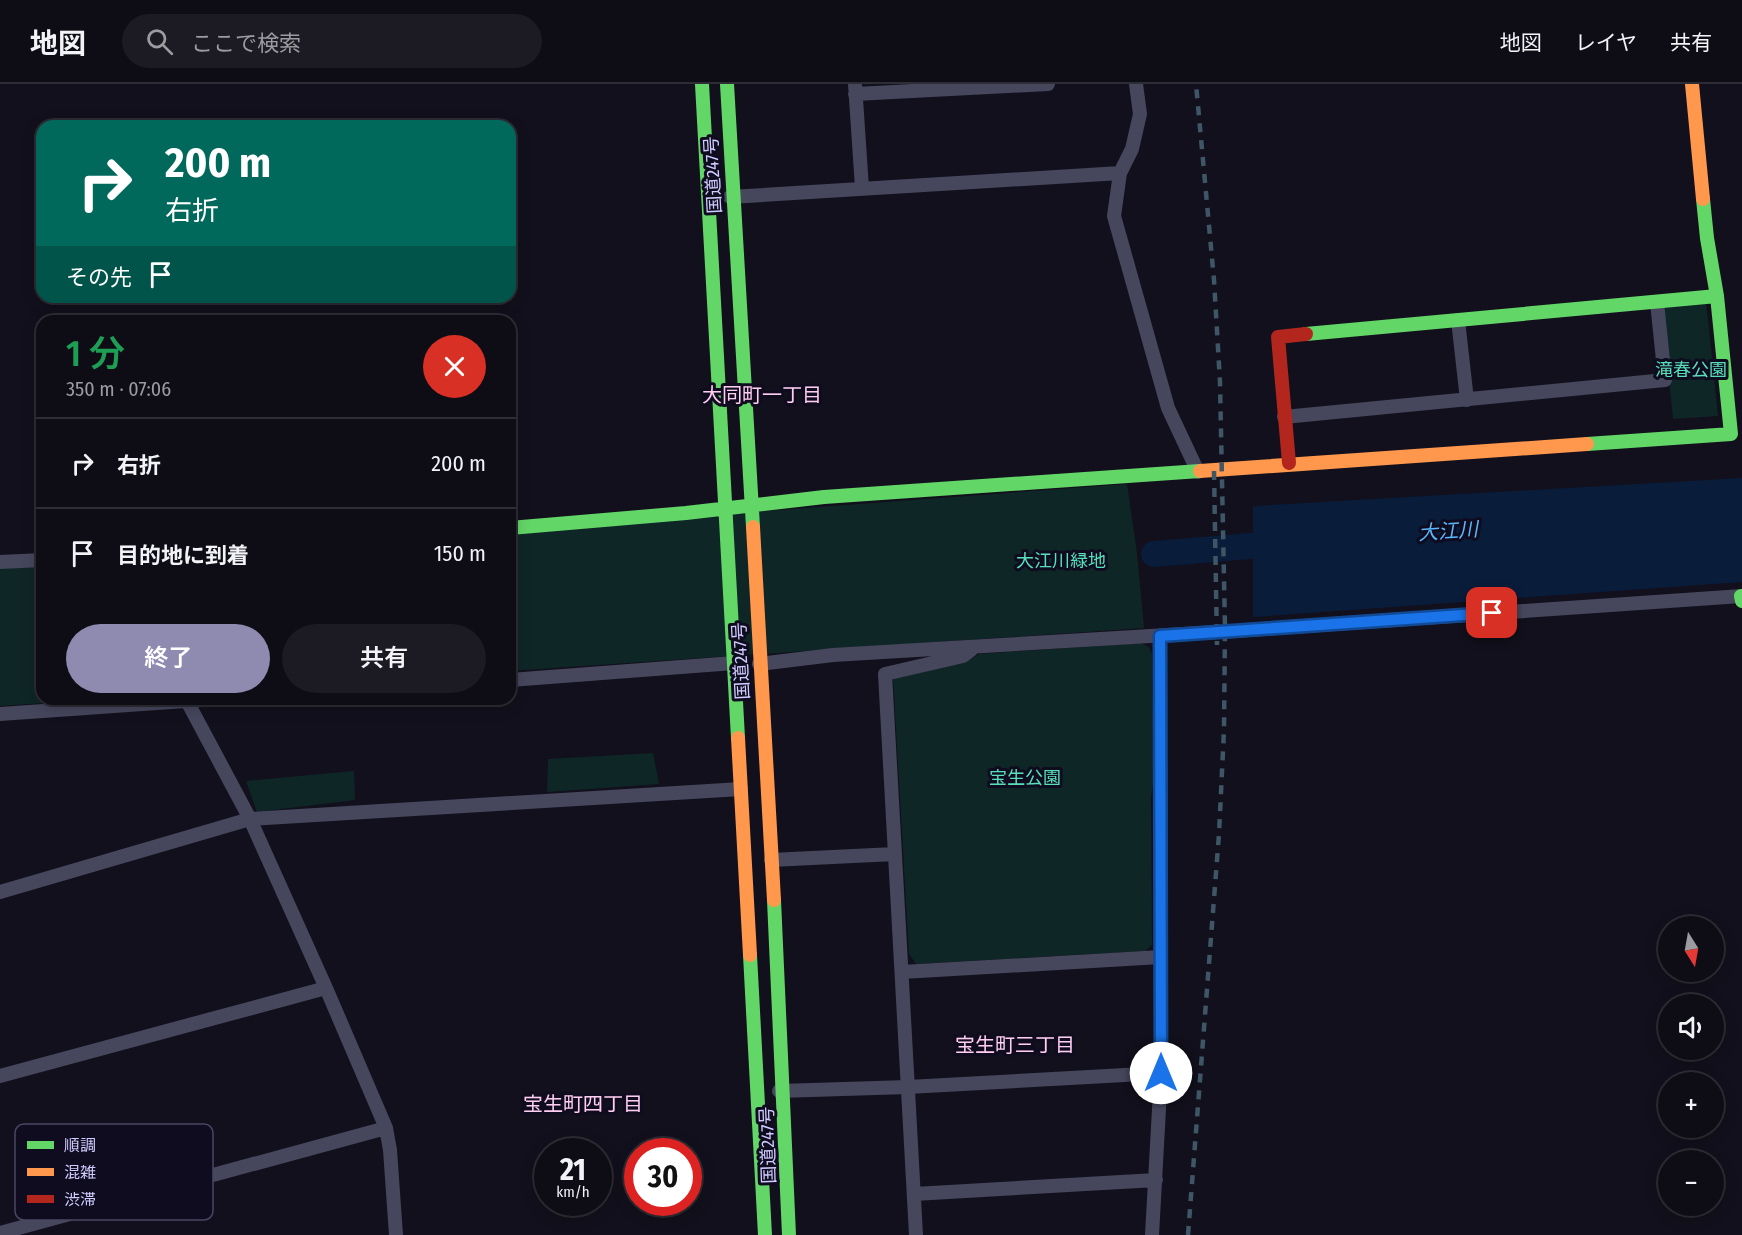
<!DOCTYPE html>
<html lang="ja">
<meta charset="utf-8">
<style>
body{margin:0;font-family:"Fira Sans Condensed","Noto Sans JP",sans-serif;background:#1c1a22;color:#f1f3f6;height:100vh;display:flex;flex-direction:column;font-size:22px;white-space:nowrap}
*{box-sizing:border-box;margin:0}
p{font-size:20px;color:#9b9ba0}
.icon{flex:none;width:33px;height:33px;fill:none;stroke:currentColor;stroke-width:2;stroke-linecap:round;stroke-linejoin:round}
.map{position:relative;flex:1;overflow:hidden}
.details{position:absolute;left:36px;top:231px;width:480px;height:390px;display:flex;flex-direction:column;background:#0e0c15;border-radius:18px;box-shadow:0 3px 15px #0003,0 0 0 2px #2e2c34}
.details>*{flex:none}
.top-card{position:absolute;left:36px;top:36px;width:480px;height:183px;border-radius:18px;box-shadow:0 3px 15px #0003,0 0 0 2px #2e2c34;background:#00695c;color:#fff;overflow:hidden}
.needle{width:39px;rotate:169deg}
.controls{position:absolute;left:1658px;top:832px;display:grid;gap:12px}
.controls a{display:grid;place-items:center;width:66px;height:66px;border-radius:50%;background:#0e0c15;box-shadow:0 3px 15px #0003,0 0 0 2px #2e2c34;font-size:30px}
.speed{position:absolute;left:534px;top:1054px;display:flex;gap:12px;font-size:30px;font-weight:700;text-align:center}
.speed>*{display:grid;place-content:center;width:78px;height:78px;border-radius:50%;background:#0e0c15;box-shadow:0 3px 15px #0003,0 0 0 2px #2e2c34;line-height:1}
.speed small{font-size:15px;font-weight:400}
.speed .limit{border:9px solid #d22;background:#fff;color:#111}
.pin{position:absolute;display:grid;place-items:center;width:51px;height:51px;color:#fff;margin:-26px;border-radius:12px;box-shadow:0 3px 9px #0006}
.me{position:absolute;width:66px;margin:-33px;rotate:0deg;stroke-linejoin:round;filter:drop-shadow(0 0 4px #0008)}
.turn{display:flex;align-items:center;gap:21px;height:126px;padding:0 30px;font-size:27px}
.turn .icon{width:78px;height:78px;stroke-width:2.5}
.turn b{display:block;font-size:42px;line-height:51px}
.then{display:flex;align-items:center;height:57px;padding:0 30px;background:#0003;gap:12px;font-size:22px}
.round{display:grid;place-items:center;flex:none;width:63px;height:63px;border-radius:32px;background:#1c1a22}
.summary{display:flex;align-items:center;justify-content:space-between;height:102px;padding:0 30px}
h1{font-size:36px;font-weight:600;line-height:45px;color:#1e9e55}
.cta{display:flex;gap:12px;margin-top:auto;padding:12px 30px}
.cta a{flex:1;height:69px;border-radius:36px;background:#8e8ab0;color:#fff;font-size:24px;font-weight:600;line-height:69px;text-align:center}
.cta a+a{background:#1c1a22;color:#f1f3f6}
ul{padding:0;list-style:none}
li{display:flex;align-items:center;gap:18px;height:90px;padding:0 30px;border-top:2px solid #2e2c34}
li div{flex:1}
li b{display:block;font-size:22px}
li em{font-style:normal}
header{display:flex;align-items:center;gap:36px;box-sizing:border-box;height:84px;padding:0 30px;background:#0e0c15;border-bottom:2px solid #2e2c34}
header strong{font-size:28px}
nav{display:flex;gap:33px;margin-inline-start:auto;font-size:21px}
.search{width:420px;height:54px;background:#1c1a22;display:flex;align-items:center;gap:15px;box-sizing:border-box;padding:0 21px;border-radius:33px;color:#9b9ba0;font-size:22px}
.map>svg:first-child{display:block}
.green{fill:#0f2626}
.water{fill:#091c3a}
.lines{fill:none;stroke-linecap:round;stroke-linejoin:round}
.river{stroke:#091c3a;stroke-width:26}
.street{stroke:#46465d;stroke-width:14}
.fast{stroke:#63d668;stroke-width:14}
.slow{stroke:#ff974d;stroke-width:14}
.jam{stroke:#b3261e;stroke-width:14}
.rail{stroke:#3e5666;stroke-width:4.5;stroke-dasharray:9 8;stroke-linecap:butt}
.route-casing{stroke:#114b97;stroke-width:15}
.route{stroke:#1a73e8;stroke-width:10}
.labels{text-anchor:middle;dominant-baseline:central;stroke-width:6;stroke-linejoin:round;paint-order:stroke}
.street-label{font-size:18px;fill:#d0ccff;stroke:#0f0c20}
.park-label{font-size:18px;fill:#56e0b9;stroke:#0f0c20}
.neighbourhood-label{font-size:20px;fill:#ffceef;stroke:#0f0c20}
.water-label{font-size:20px;font-style:italic;fill:#5ab8ff;stroke:#0f0c20}
.key{fill:#0f0c20;stroke:#494663;stroke-width:1.5}
.key-label{font-size:16px;fill:#d0ccff}
</style>
<header>
<strong>地図</strong>
<div class="search"><svg class="icon" aria-label="search" viewBox="0 0 24 24"><circle cx="10" cy="10" r="6"/><path d="M15 15l6 6"/></svg>ここで検索</div>
<nav><a>地図</a><a>レイヤ</a><a>共有</a></nav>
</header>
<div class="map">
<svg width="1742" height="1151" viewBox="0 0 1742 1151">
<rect width="100%" height="100%" fill="#12101c"/>
<path class="green" d="M 1706,217 L 1718,332 L 1673,335 L 1662,222 Z
M 1127,400 L 1137,469 L 1144,544 L 510,587 L 510,446 Z
M 42,480 L 42,615 L 102,615 L 0,622 L 0,484 Z
M 1141,559 L 1149,563 L 1152,570 L 1154,693 L 1151,713 L 1152,861 L 1145,867 L 916,880 L 909,870 L 893,593 L 969,576 L 979,570 Z
M 653,669 L 659,700 L 547,708 L 548,675 Z
M 354,687 L 355,716 L 257,728 L 246,697 Z"/>
<path class="water" d="M 1742,394 L 1742,498 L 1253,533 L 1253,422 Z"/>
<g class="lines">
<path class="river" d="M 1154,470 L 1288,459"/>
<path class="street" d="M 855,0 L 862,104
M 1136,0 L 1140,30 L 1132,65 L 1120,89 L 1114,132 L 1168,324 L 1198,388
M 855,10 L 1048,0
M 730,113 L 1120,89
M 1458,236 L 1467,316
M 1284,333 L 1665,296 L 1657,218
M 0,478 L 42,476
M 759,580 L 833,571 L 1234,547 L 1742,512
M 510,596 L 734,579
M 187,617 L 250,735 L 326,904 L 386,1044 L 390,1066 L 396,1151
M 0,630 L 214,615
M 771,776 L 895,770
M 0,808 L 250,735 L 741,705
M 902,888 L 1161,873
M 0,992 L 326,904
M 779,1007 L 908,1003 L 1161,989
M 914,1110 L 1156,1096
M 0,1149 L 386,1044
M 916,1151 L 885,590 L 963,572 L 971,566
M 1152,1151 L 1161,989 L 1160,552"/>
<path class="fast" d="M 702,0 L 738,654
M 727,0 L 753,443
M 1306,250 L 1717,212
M 1587,360 L 1731,350 L 1717,212 L 1707,154 L 1703,115
M 510,444 L 686,429 L 824,413 L 1200,387
M 1741,512 L 1742,517
M 774,816 L 789,1151
M 750,871 L 765,1151"/>
<path class="slow" d="M 1692,0 L 1703,115
M 1200,387 L 1587,360
M 753,443 L 774,816
M 738,654 L 750,871"/>
<path class="jam" d="M 1289,379 L 1278,253 L 1306,250"/>
<path class="rail" d="M 1214,387 L 1217,561
M 1188,1151 L 1219,750 L 1224,646 L 1225,544 L 1220,298 L 1214,196 L 1196,0"/>
</g>
<g class="lines">
<defs>
<path id="route" d="M 1161,989 L 1160,552 L 1492,529"/>
</defs>
<use href="#route" class="route-casing"/>
<use href="#route" class="route"/>
</g>
<g class="labels">
<g class="street-label">
<text transform="translate(713 91) rotate(-93)">国道247号</text>
<text transform="translate(741 577) rotate(-93)">国道247号</text>
<text transform="translate(768 1061) rotate(-92)">国道247号</text>
</g>
<g class="park-label">
<text x="1691" y="286">滝春公園</text>
<text x="1061" y="477">大江川緑地</text>
<text x="1025" y="694">宝生公園</text>
</g>
<g class="neighbourhood-label">
<text x="762" y="311">大同町一丁目</text>
<text x="1015" y="961">宝生町三丁目</text>
<text x="583" y="1020">宝生町四丁目</text>
</g>
<g class="water-label">
<text transform="translate(1448 447) rotate(-4)">大江川</text>
</g>
</g>
<rect x="15" y="1040" width="198" height="96" rx="9" class="key"/>
<rect x="27" y="1057" width="27" height="8" fill="#63d668"/>
<rect x="27" y="1084" width="27" height="8" fill="#ff974d"/>
<rect x="27" y="1111" width="27" height="8" fill="#b3261e"/>
<g class="key-label">
<text x="64" y="1067">順調</text>
<text x="64" y="1094">混雑</text>
<text x="64" y="1121">渋滞</text>
</g>
</svg>
<div class="controls">
<a><svg class="needle" viewBox="-14 -14 28 28"><path d="M0-13l5 13h-10z" fill="#e53935"/><path d="M0 13l5-13h-10z" fill="#9b9ba0"/></svg></a>
<a><svg class="icon" aria-label="sound" viewBox="0 0 24 24"><path d="M4 9h4l5-4v14l-5-4H4zM17 9q2 3 0 6"/></svg></a>
<a>+</a>
<a>−</a>
</div>
<div class="speed"><div>21<small>km/h</small></div><div class="limit">30</div></div>
<div class="pin" style="left:1492px;top:529px;background:#d93025"><svg class="icon" aria-label="arrive" viewBox="0 0 24 24"><path d="M6 21V4h12l-3 4 3 4H6"/></svg></div>
<svg class="me" style="left:1161px;top:989px" viewBox="-20 -20 40 40"><circle r="19" fill="#fff"/><path d="M0-13L10 11 0 6-10 11z" fill="#1a73e8"/></svg>
<div class="top-card">
<div class="turn"><svg class="icon" aria-label="right" viewBox="0 0 24 24"><path d="M7 20v-9h11M14 6l5 5-5 5"/></svg><div><b>200 m</b>右折</div></div>
<div class="then">その先<svg class="icon" aria-label="arrive" viewBox="0 0 24 24"><path d="M6 21V4h12l-3 4 3 4H6"/></svg></div>
</div>
<section class="details">
<div class="summary"><div><h1>1 分</h1><p>350 m · 07:06</p></div><a class="round" style="background:#d93025;color:#fff"><svg class="icon" aria-label="close" viewBox="0 0 24 24"><path d="M6 6l12 12M18 6L6 18"/></svg></a></div>
<ul>
<li><svg class="icon" aria-label="right" viewBox="0 0 24 24"><path d="M7 20v-9h11M14 6l5 5-5 5"/></svg><div><b>右折</b></div><em>200 m</em></li>
<li><svg class="icon" aria-label="arrive" viewBox="0 0 24 24"><path d="M6 21V4h12l-3 4 3 4H6"/></svg><div><b>目的地に到着</b></div><em>150 m</em></li>
</ul>
<div class="cta"><a>終了</a><a>共有</a></div>
</section>
</div>
